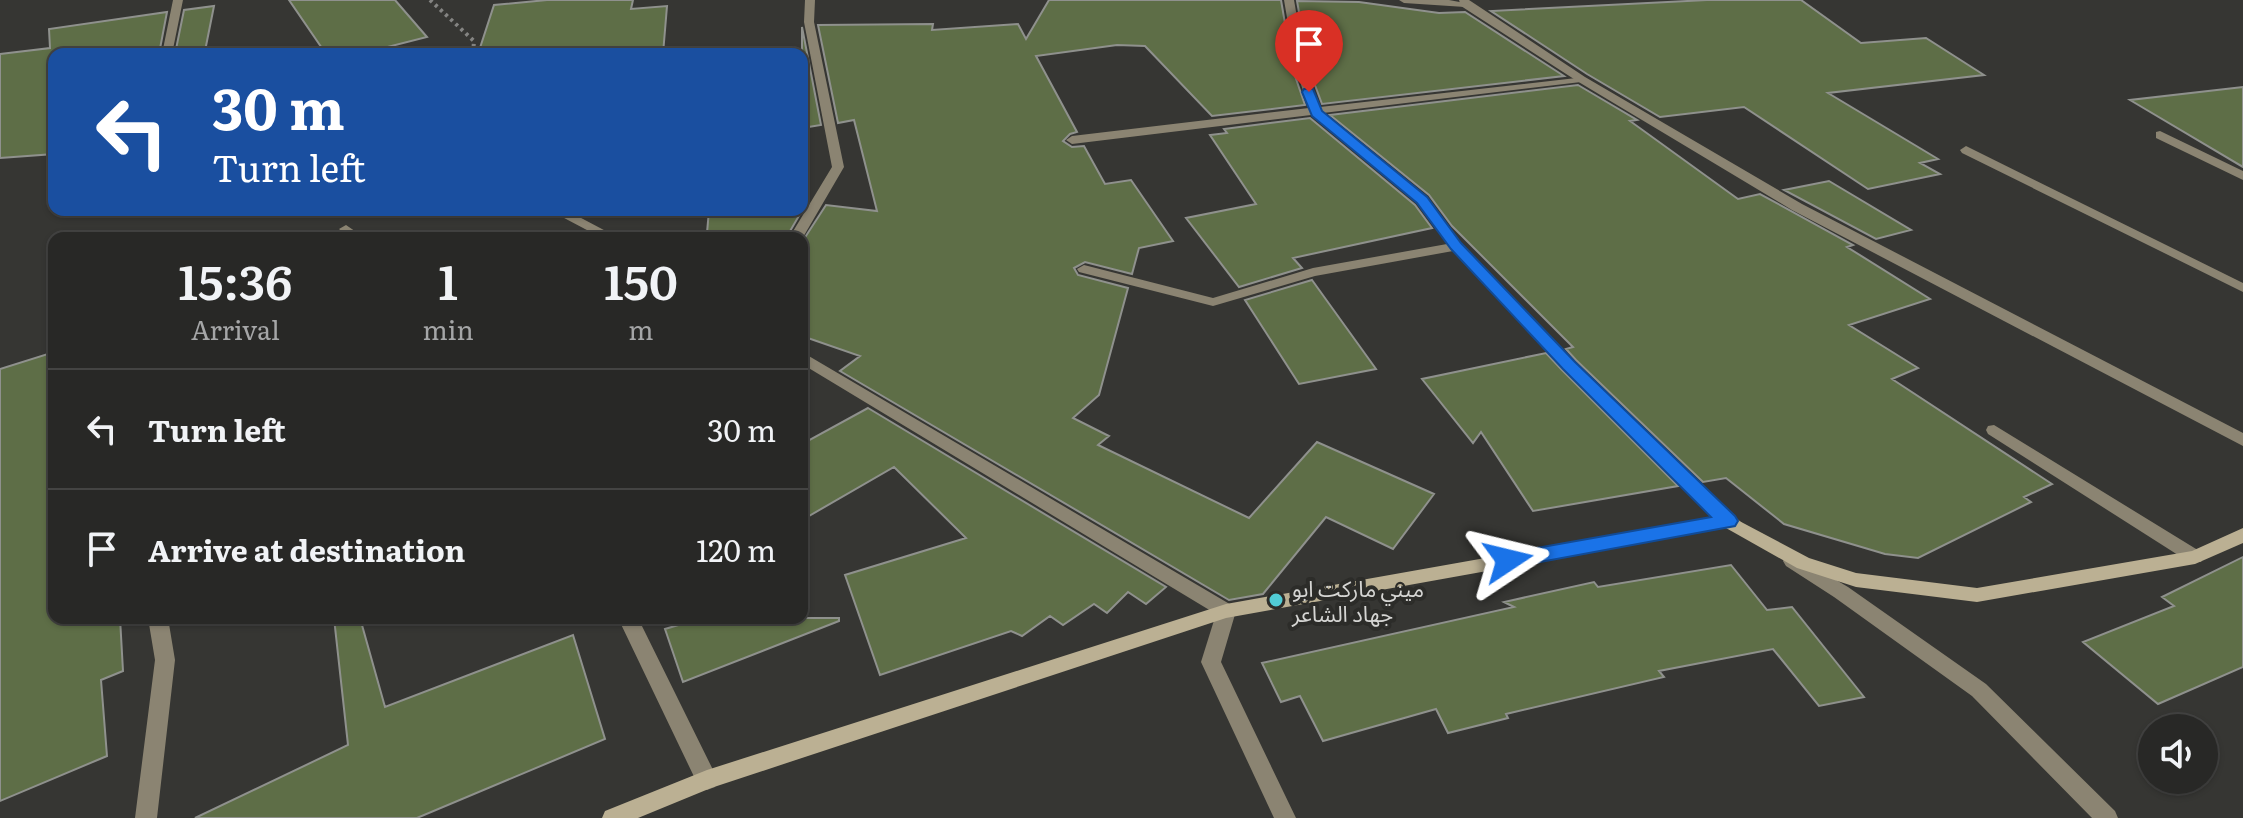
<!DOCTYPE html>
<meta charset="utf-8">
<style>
body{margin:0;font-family:Literata,"Noto Sans Arabic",serif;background:#30302e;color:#f1f3f6;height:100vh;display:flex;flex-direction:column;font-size:30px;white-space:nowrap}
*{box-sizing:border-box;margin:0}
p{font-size:26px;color:#a5a6a7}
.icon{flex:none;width:44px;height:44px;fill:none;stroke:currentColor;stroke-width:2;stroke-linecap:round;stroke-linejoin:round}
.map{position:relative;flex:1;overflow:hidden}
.details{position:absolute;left:48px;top:232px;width:760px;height:392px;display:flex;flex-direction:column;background:#282826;border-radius:16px;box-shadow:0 2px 6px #0004,0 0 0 2px #444443}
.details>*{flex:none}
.banner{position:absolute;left:48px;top:48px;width:760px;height:168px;border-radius:16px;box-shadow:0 2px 6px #0004,0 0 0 2px #444443;background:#1a4fa0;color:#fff;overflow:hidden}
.controls{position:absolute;left:2138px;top:714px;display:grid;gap:16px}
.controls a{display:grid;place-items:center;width:80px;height:80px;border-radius:50%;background:#282826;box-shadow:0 2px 6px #0004,0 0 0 2px #444443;font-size:40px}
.pin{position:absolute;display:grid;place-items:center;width:68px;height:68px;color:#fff;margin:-82px -34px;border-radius:50% 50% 50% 0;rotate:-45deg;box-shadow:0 0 8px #0007}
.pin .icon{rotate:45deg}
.me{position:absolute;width:88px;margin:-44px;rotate:80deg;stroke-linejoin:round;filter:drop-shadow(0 0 6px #0008)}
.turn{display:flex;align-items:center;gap:28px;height:168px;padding:0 32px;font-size:36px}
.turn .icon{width:104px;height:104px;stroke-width:2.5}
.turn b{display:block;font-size:56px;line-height:68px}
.eta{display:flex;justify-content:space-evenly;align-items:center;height:136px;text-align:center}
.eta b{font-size:48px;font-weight:600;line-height:56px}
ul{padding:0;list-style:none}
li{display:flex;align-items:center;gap:24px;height:120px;padding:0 32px;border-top:2px solid #444443}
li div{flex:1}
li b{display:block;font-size:30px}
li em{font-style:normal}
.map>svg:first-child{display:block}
.building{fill:#5e6e47;stroke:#8f918d;stroke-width:2}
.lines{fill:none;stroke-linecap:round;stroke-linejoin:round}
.path{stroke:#848482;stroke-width:4;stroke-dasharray:3 4;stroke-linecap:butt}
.lane{fill:#8b8472;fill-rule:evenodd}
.street{fill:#8b8472;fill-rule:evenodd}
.secondary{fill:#bbb093;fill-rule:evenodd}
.route{fill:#1a73e8;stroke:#114b97;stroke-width:2}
.poi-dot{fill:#51ccd5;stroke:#2c2c29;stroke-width:3}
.labels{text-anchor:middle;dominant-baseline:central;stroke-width:8;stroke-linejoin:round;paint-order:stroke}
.poi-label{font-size:22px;fill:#d5d5d3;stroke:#2c2c29;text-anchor:start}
</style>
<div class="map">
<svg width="2243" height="818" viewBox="0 0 2243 818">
<rect width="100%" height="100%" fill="#363633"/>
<path class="building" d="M 289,0 L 395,0 L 427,37 L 360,54 L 326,54 Z
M 547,0 L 633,0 L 631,9 L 667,6 L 663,54 L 478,54 L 494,5 Z
M 1049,0 L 1281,0 L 1293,70 L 1305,105 L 1212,116 L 1145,46 L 1117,45 L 1036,56 L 1077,132 L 1070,134 L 1063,141 L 1072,147 L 1084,146 L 1105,184 L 1131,180 L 1173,241 L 1139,248 L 1132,274 L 1085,262 L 1074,268 L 1078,275 L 1128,288 L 1099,395 L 1073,418 L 1109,436 L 1098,445 L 1249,518 L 1317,442 L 1434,494 L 1393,549 L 1326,517 L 1263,594 L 1229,600 L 840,371 L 860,356 L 802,336 L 802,242 L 826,205 L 877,211 L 854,120 L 838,123 L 818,25 L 933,24 L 932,30 L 1018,24 L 1026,39 Z
M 1707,0 L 1801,0 L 1861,43 L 1926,38 L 1984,75 L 1828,93 L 1938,159 L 1920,163 L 1940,174 L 1868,189 L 1744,107 L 1660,117 L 1587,74 L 1491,11 Z
M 1297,1 L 1359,2 L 1439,13 L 1465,12 L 1564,76 L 1322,104 L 1309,69 Z
M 214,6 L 205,51 L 175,54 L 184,10 Z
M 167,12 L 159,54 L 54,54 L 54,154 L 0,158 L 0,54 L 50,48 L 49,29 Z
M 802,27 L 821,125 L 802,128 Z
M 1578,85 L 1637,120 L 1630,121 L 1738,199 L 1760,194 L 1853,245 L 1847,247 L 1930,299 L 1849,325 L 1918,368 L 1892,379 L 2052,484 L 2024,497 L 2031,502 L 1918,558 L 1885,554 L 1784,524 L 1726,478 L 1703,482 L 1576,360 L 1566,349 L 1573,347 L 1452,226 L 1429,195 L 1330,115 Z
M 2243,87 L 2243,167 L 2130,100 Z
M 1310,118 L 1415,205 L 1432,228 L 1293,258 L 1302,268 L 1239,287 L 1186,218 L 1256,204 L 1210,135 L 1227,133 L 1224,129 Z
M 1829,181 L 1911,230 L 1876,239 L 1784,190 Z
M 802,202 L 807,202 L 786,238 L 739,238 L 707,233 L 709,210 L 802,210 Z
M 1312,280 L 1376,369 L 1299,384 L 1245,300 Z
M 54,352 L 54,618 L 120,618 L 123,671 L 101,680 L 107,756 L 0,801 L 0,369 Z
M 1546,353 L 1562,370 L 1678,486 L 1533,511 L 1481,432 L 1473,443 L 1422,379 Z
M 868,408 L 1166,587 L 1146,604 L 1128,592 L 1107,613 L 1094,604 L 1063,625 L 1050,616 L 1022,636 L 1011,631 L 880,675 L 845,575 L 966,538 L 894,467 L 802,520 L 802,444 Z
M 2243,557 L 2243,667 L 2158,704 L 2083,642 L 2174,606 L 2162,597 Z
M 1731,565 L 1767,610 L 1792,607 L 1864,697 L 1819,706 L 1773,649 L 1659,671 L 1664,677 L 1506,714 L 1508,718 L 1448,733 L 1436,709 L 1323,741 L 1300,696 L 1281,702 L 1262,663 L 1514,607 L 1504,602 L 1594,582 L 1598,587 Z
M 334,618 L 360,618 L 385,707 L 573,635 L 605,739 L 417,818 L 195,818 L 348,745 Z
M 702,618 L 839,618 L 839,621 L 683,682 L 665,629 Z"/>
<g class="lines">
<path class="path" d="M 430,0 L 474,41 L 473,54"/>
<path class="lane" d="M 173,0 L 183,0 L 172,54 L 162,54 Z
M 1284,0 L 1294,0 L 1306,70 L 1320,107 L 1585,77 L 1585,81 L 1581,82 L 1323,113 L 1427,197 L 1461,243 L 1574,362 L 1734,516 L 1748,528 L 1745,533 L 1739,534 L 1722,526 L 1564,368 L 1453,251 L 1315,276 L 1213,306 L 1079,272 L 1077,269 L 1084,265 L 1213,298 L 1313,268 L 1447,244 L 1417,203 L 1311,115 L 1072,144 L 1066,140 L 1072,136 L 1309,108 L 1296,70 Z
M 1399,0 L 1449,0 L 1470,4 L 1465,7 L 1404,3 Z
M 2160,131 L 2243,171 L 2243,180 L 2156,138 L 2156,132 Z
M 1966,146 L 2243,283 L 2243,292 L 1962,153 L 1960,150 Z
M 1994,425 L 2201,552 L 2204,557 L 2201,562 L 2189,562 L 1988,434 L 1986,430 L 1988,426 Z
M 1792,554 L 1848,587 L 1986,684 L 2115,811 L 2118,818 L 2092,818 L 1972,696 L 1834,597 L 1786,566 L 1783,561 L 1786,556 Z
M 148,618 L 168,618 L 175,660 L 157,818 L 135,818 L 155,660 Z"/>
<path class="street" d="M 805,0 L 815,0 L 814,22 L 844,167 L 802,239 L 789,238 L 832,167 L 804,22 Z
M 1459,0 L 1469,0 L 1585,77 L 1802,204 L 2243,433 L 2243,446 L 1792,210 L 1577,81 L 1461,6 Z
M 549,210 L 566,210 L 619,238 L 602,238 Z
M 346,225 L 365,238 L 349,238 L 339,229 Z
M 802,352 L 1233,606 L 1236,611 L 1221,662 L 1296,818 L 1274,818 L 1201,662 L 1216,614 L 802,364 Z
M 618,618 L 638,618 L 718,780 L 715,787 L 707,790 L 699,787 Z"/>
<path class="secondary" d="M 1728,515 L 1809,558 L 1856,573 L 1977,588 L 2192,551 L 2243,528 L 2243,543 L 2195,564 L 1977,602 L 1856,587 L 1797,568 L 1726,528 L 1226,618 L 711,788 L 638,818 L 602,818 L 605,811 L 707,770 L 1226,604 Z"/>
</g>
<path class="route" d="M 1304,89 L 1313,89 L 1322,111 L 1427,197 L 1461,243 L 1575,362 L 1735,516 L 1738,521 L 1735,526 L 1508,568 L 1501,566 L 1498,560 L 1501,555 L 1508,553 L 1711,517 L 1563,369 L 1451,249 L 1417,203 L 1312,116 L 1302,92 Z"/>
<circle class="poi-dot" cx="1276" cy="600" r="8"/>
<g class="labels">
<g class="poi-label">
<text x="1292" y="587">ميني ماركت ابو<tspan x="1292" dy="25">جهاد الشاعر</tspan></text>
</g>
</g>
</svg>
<div class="controls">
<a><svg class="icon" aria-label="sound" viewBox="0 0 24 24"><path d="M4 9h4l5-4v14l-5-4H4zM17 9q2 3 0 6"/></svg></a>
</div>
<div class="pin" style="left:1309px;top:92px;background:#d93025"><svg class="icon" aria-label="arrive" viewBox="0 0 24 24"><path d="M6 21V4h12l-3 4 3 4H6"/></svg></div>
<svg class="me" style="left:1508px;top:560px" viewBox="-20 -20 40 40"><path d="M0-17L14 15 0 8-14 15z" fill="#1a73e8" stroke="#fff" stroke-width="4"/></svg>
<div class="banner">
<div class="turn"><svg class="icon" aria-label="left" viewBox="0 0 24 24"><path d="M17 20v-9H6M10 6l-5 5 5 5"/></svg><div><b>30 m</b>Turn left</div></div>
</div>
<section class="details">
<div class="eta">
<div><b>15:36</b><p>Arrival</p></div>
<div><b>1</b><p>min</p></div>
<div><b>150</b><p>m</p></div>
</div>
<ul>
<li><svg class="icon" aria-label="left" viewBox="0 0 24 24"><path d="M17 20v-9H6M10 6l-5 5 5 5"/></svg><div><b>Turn left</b></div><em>30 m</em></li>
<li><svg class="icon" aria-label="arrive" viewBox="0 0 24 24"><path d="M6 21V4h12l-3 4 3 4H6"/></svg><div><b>Arrive at destination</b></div><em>120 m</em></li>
</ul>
</section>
</div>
